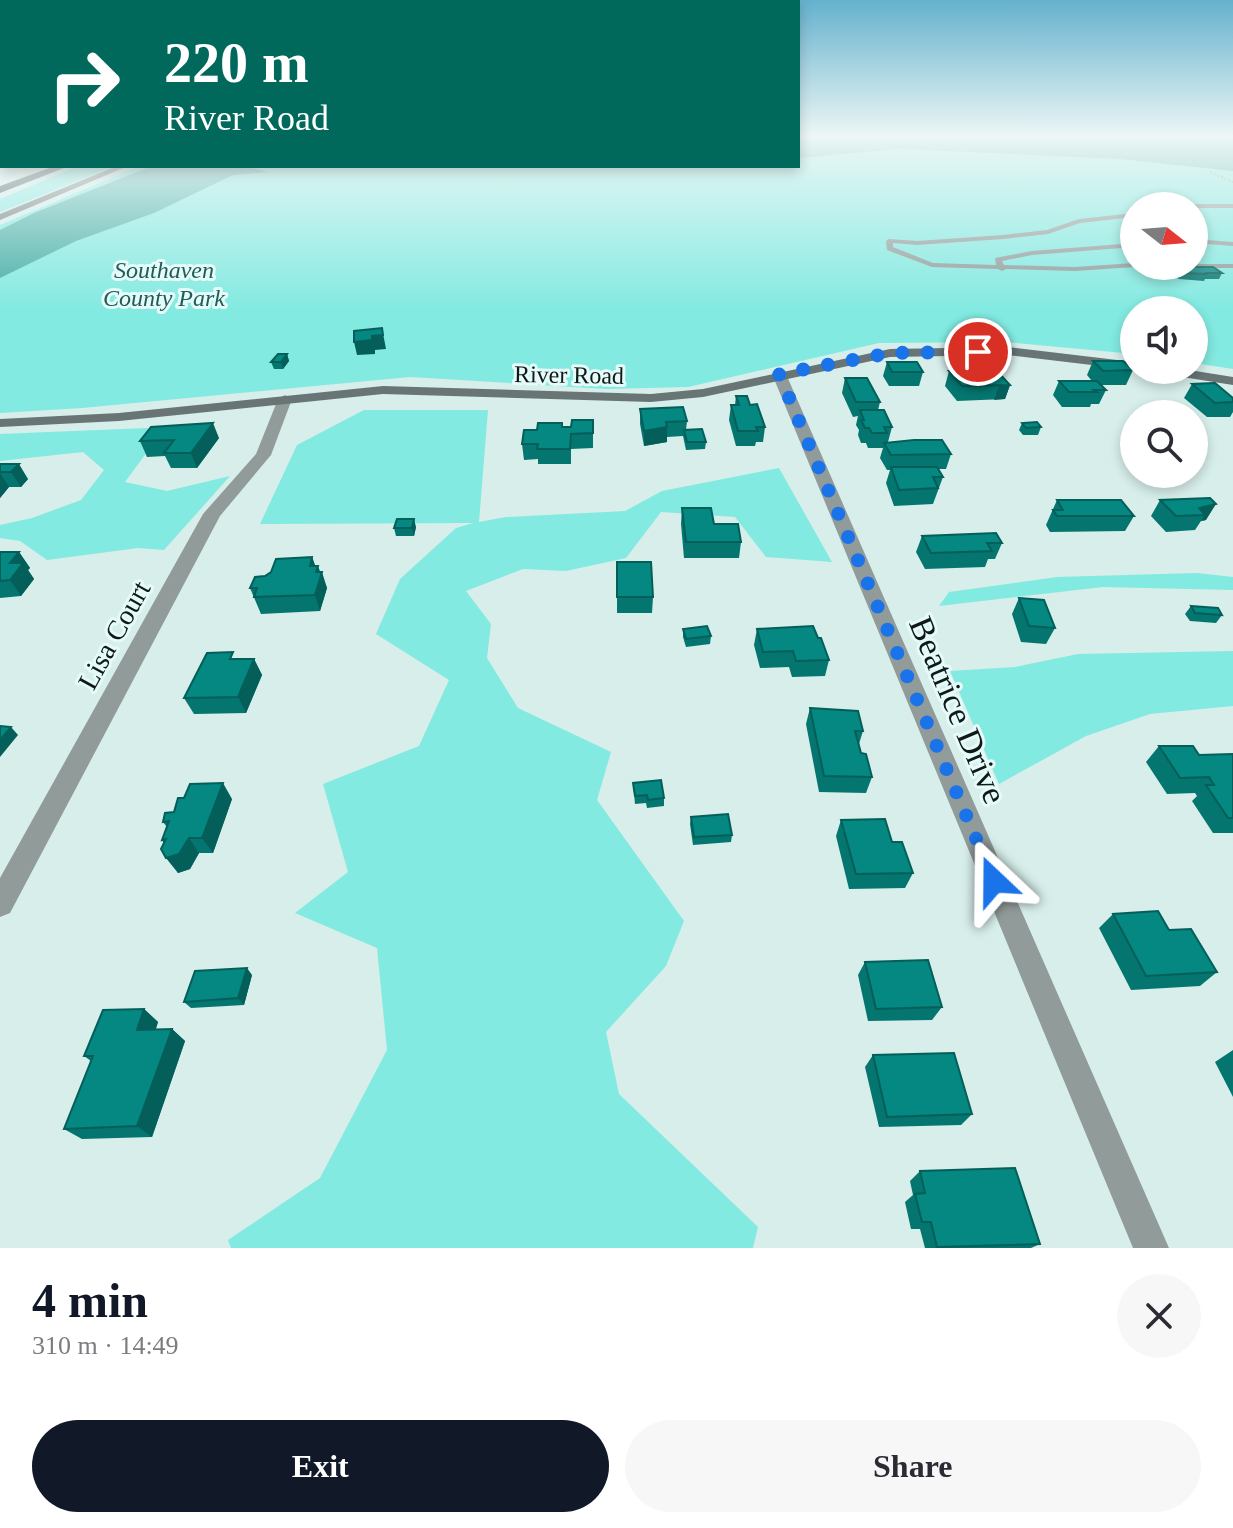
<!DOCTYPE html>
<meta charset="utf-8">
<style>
body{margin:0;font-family:"Times New Roman",serif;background:#f7f7f7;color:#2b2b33;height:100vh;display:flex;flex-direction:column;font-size:30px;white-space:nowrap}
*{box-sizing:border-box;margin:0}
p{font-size:26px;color:#7c7c81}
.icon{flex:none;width:44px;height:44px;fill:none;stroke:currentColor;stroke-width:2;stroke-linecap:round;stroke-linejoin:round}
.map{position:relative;height:1248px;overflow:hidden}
.drawer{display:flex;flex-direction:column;background:#fff;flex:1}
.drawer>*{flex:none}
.guide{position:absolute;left:0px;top:0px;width:800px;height:168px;box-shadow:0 4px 12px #0003;background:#00695c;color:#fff;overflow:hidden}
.needle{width:52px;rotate:107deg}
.fabs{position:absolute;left:1120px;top:192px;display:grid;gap:16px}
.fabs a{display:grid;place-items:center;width:88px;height:88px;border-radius:50%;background:#fff;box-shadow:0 4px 12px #0003;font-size:40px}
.pin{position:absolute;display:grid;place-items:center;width:68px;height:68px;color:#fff;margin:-34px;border:4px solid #fff;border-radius:50%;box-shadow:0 2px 8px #0007}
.me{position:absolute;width:88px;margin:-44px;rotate:337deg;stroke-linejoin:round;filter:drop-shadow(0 0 6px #0008)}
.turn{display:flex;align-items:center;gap:28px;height:168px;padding:0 32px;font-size:36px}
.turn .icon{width:104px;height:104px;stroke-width:2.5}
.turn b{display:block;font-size:56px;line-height:68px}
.round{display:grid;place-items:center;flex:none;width:84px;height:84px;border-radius:42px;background:#f7f7f7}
.overview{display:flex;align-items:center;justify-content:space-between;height:136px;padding:0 32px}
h1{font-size:48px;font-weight:700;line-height:60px;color:#111827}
.button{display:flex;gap:16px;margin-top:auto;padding:16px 32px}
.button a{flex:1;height:92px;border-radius:48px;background:#111827;color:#fff;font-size:32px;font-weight:700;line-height:92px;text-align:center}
.button a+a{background:#f7f7f7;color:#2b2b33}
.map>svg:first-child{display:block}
.green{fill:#82eae1;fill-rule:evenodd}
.water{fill:#42ada5}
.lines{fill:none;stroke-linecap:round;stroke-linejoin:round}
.path{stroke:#93a4a2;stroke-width:2;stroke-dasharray:2 2;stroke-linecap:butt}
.lane{fill:#919b9a;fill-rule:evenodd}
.street{fill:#919b9a;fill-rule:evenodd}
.secondary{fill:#687574;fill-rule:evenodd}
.primary{fill:#4a5b59;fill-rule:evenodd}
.highway{fill:#324543;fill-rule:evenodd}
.wall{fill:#04756f}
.shaded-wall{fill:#045f5a}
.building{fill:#058881;stroke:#045f5a;stroke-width:2}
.route{stroke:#1a73e8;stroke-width:14;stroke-dasharray:0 25.2}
.labels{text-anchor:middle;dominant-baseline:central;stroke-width:6;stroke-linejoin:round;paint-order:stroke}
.far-park-label{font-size:24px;font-style:italic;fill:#225c58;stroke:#e4fbf9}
.far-street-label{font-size:24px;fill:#111918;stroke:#e4fbf9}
.street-label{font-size:28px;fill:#111918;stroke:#e4fbf9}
.near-street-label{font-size:34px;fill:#111918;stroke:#e4fbf9}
</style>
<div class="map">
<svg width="1233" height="1248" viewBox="0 0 1233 1248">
<rect width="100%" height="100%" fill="#d7eeeb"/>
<path class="green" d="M 798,135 L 1233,135 L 1233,369 L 1194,363 L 1194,310 L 1134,310 L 1134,354 L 1006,342 L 879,343 L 688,387 L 606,389 L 410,377 L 82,408 L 0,413 L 0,225 L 140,166 L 798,166 ZM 1134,206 L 1194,206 L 1194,266 L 1134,266 Z
M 78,166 L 114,166 L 0,212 L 0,199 Z
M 364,410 L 488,410 L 479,522 L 506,517 L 625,511 L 662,491 L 779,468 L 832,562 L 766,557 L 735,517 L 661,512 L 626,558 L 566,571 L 523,569 L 466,591 L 491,624 L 487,658 L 518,708 L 611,752 L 597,800 L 684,921 L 666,966 L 606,1032 L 619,1094 L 758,1227 L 753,1248 L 231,1248 L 228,1240 L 320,1178 L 387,1050 L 377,948 L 295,913 L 348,872 L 323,784 L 419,746 L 449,680 L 376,634 L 400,579 L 456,528 L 473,523 L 260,524 L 297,445 Z
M 147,428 L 158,437 L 125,482 L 167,491 L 230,476 L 164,550 L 138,548 L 47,560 L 20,541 L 0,538 L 0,525 L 32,518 L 81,500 L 104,470 L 83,452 L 0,461 L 0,434 Z
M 1197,573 L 1233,577 L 1233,590 L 1103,587 L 939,606 L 949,592 L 1057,577 Z
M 1233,651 L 1233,706 L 1150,714 L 1086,736 L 999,784 L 950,671 L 1015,667 L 1078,654 Z"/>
<path class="water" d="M 798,135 L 1219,135 L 1233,136 L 1233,171 L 1120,159 L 900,149 L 798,158 Z
M 152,166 L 244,166 L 268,172 L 233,175 L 154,213 L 76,241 L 0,278 L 0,230 L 34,213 Z"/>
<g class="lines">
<path class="path" d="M 1210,172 L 1233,182"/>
<path class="lane" d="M 1194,204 L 1233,204 L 1233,208 L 1194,208 L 1191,206 Z
M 1134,213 L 1134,217 L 1080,223 L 1048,234 L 1003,239 L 917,245 L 893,243 L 893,247 L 933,263 L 996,265 L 995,258 L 1032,251 L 1134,243 L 1134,247 L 1032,255 L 1002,261 L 1004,265 L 1075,267 L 1134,263 L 1134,266 L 1137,266 L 1134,267 L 1075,271 L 1006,269 L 1002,271 L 998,269 L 932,267 L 887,250 L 886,241 L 889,239 L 917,241 L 1003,235 L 1047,230 L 1079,219 Z
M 1194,239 L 1233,242 L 1233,246 L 1194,243 Z
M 1194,264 L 1233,264 L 1233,268 L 1187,268 L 1183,266 L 1194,266 Z"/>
<path class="street" d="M 779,370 L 786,374 L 1169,1248 L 1133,1248 L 772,374 Z
M 285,395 L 292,399 L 271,455 L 220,516 L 10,913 L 0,917 L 0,878 L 203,514 L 256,454 L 278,399 Z"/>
<path class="secondary" d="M 117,166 L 128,166 L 0,220 L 0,214 Z
M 1008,347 L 1134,362 L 1134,370 L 1008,355 L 890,357 L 703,397 L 651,402 L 383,394 L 119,421 L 0,427 L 0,419 L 119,413 L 383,386 L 651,394 L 703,389 L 890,349 Z
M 1156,370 L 1189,370 L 1233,377 L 1233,385 L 1163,374 Z"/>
<path class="primary" d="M 0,135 L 2,135 L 2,138 L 0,138 Z"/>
<path class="highway" d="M 55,166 L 69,166 L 0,193 L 0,186 Z"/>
</g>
<path class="wall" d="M 1173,267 L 1222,273 L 1219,279 L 1205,279 L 1204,281 L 1179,279 L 1170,273 Z
M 287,354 L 289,361 L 283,369 L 274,369 L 271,362 Z
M 1093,361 L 1133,370 L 1126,385 L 1101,385 L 1106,390 L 1099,404 L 1091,404 L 1090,407 L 1062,407 L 1053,395 L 1059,381 L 1092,381 L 1087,375 Z
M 887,362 L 923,372 L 919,386 L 889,386 L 883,376 Z
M 949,371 L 1010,385 L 1005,399 L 957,401 L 945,386 Z
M 845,378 L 880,402 L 878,410 L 892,427 L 888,442 L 951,454 L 946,469 L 938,469 L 943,477 L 933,504 L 894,506 L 886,483 L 890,470 L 887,470 L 880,458 L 883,448 L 868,448 L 866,443 L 861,443 L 858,435 L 859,430 L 856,425 L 858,416 L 853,417 L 842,393 Z
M 1192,384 L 1233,398 L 1233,412 L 1230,417 L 1207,417 L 1184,398 Z
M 736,396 L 750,405 L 765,427 L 763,442 L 756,442 L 755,446 L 736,446 L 729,420 L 731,405 L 735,405 Z
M 640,409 L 687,421 L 686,430 L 706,442 L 705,449 L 686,450 L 683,436 L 667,437 L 667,442 L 644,446 L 640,424 Z
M 593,420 L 593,448 L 571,449 L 571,464 L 538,464 L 538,459 L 524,460 L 522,444 L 537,430 L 571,427 Z
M 1022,423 L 1041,427 L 1038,435 L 1023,435 L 1019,430 Z
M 219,438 L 197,468 L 171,468 L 165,456 L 147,457 L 140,441 Z
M 0,464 L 28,479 L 21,487 L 9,487 L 0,498 Z
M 1210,498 L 1206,520 L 1201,521 L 1195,530 L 1166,532 L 1151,516 L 1160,500 Z
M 1057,500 L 1134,516 L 1125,531 L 1050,532 L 1046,525 Z
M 682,508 L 714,524 L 741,542 L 739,558 L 684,558 L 681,524 Z
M 416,527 L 414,536 L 396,536 L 394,528 Z
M 922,536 L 1002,543 L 995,559 L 988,559 L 985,567 L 925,569 L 916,552 Z
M 0,552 L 19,552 L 30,568 L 28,570 L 34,579 L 21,596 L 0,598 Z
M 312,557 L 315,566 L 320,572 L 327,588 L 320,611 L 261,614 L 250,588 L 265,576 Z
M 617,562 L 653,597 L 652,613 L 617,613 Z
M 1019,598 L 1055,628 L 1046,644 L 1021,642 L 1012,614 Z
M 1191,606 L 1222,615 L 1216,623 L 1190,621 L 1185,614 Z
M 683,629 L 711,636 L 710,644 L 686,647 L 683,637 Z
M 757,629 L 818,638 L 829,660 L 825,676 L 792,677 L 789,667 L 760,668 L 754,645 Z
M 254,659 L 262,675 L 246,713 L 194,714 L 184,698 Z
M 810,708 L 863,731 L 859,744 L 861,753 L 872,777 L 866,793 L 819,792 L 806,724 Z
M 1159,746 L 1199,755 L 1233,754 L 1233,833 L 1213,833 L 1192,801 L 1197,796 L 1195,793 L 1167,794 L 1146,762 Z
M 633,783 L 664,798 L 664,806 L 647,808 L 646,803 L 635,804 Z
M 232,799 L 213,853 L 199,853 L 190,869 L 178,873 L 162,840 L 167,827 L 163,822 L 174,812 Z
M 691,817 L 732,835 L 731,842 L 693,845 L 690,824 Z
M 841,820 L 892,842 L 913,873 L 905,888 L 849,889 L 836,836 Z
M 1113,914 L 1169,930 L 1217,972 L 1200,986 L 1131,990 L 1099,928 Z
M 865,962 L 942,1007 L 932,1020 L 868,1021 L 858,975 Z
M 252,975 L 244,1005 L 191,1008 L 184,1002 Z
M 144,1009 L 158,1022 L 156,1029 L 172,1029 L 185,1041 L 152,1137 L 82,1139 L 64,1129 L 91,1061 L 84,1056 Z
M 1233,1050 L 1233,1097 L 1215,1062 Z
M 873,1055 L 972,1114 L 961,1125 L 879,1127 L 865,1067 Z
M 920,1171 L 1040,1244 L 1031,1248 L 925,1248 L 920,1229 L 911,1229 L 905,1202 L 913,1195 L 910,1181 Z"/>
<path class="shaded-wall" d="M 382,328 L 386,349 L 375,350 L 375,354 L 357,355 L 354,342 Z
M 287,354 L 289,361 L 283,369 L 281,362 Z
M 1010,385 L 1005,399 L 994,400 L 999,386 Z
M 213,423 L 219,438 L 197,468 L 191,453 Z
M 667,427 L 667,442 L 644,446 L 644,431 Z
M 19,464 L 28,479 L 21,487 L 11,472 Z
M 0,473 L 9,487 L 0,498 Z
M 1216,504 L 1206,520 L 1201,521 L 1205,515 L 1199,508 Z
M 414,519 L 416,527 L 414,536 L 412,528 Z
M 19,552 L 30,568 L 28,570 L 34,579 L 21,596 L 10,580 L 10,563 Z
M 312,557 L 317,570 L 318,566 L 321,574 L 322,572 L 327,588 L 320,611 L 315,595 L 310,566 Z
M 254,659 L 262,675 L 246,713 L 238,697 Z
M 11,727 L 18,735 L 0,757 L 0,740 Z
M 223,783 L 232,799 L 213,853 L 202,838 Z
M 189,838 L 199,853 L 190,869 L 178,873 L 166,858 Z
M 247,968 L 252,975 L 244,1005 L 238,998 Z
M 144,1009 L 158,1022 L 151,1042 L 137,1030 Z
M 172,1029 L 185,1041 L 152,1137 L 137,1126 Z"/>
<path class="building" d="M 1173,267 L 1213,267 L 1222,273 L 1205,273 L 1207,274 L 1182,273 Z
M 382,328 L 383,335 L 372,336 L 372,340 L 354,342 L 354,331 Z
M 278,354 L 287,354 L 281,362 L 271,362 Z
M 1093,361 L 1123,361 L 1133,370 L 1103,371 Z
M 887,362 L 917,362 L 923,372 L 892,372 Z
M 949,371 L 998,372 L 1010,385 L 962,386 Z
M 845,378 L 867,378 L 880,402 L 856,402 Z
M 1059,381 L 1097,381 L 1106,390 L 1094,390 L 1097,392 L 1069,392 Z
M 1215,383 L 1233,398 L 1233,402 L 1215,403 L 1192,384 Z
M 736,396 L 747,396 L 750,405 L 757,404 L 765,427 L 756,427 L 758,431 L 738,431 L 731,405 L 739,405 Z
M 683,407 L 687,421 L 666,422 L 667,427 L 644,431 L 640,409 Z
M 860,410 L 884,410 L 892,427 L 884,427 L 887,433 L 872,433 L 869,428 L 865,428 L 861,420 L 864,420 Z
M 572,420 L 593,420 L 593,433 L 571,434 L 570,449 L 537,449 L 538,444 L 522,444 L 524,430 L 537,430 L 538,423 L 562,423 L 562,427 L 571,427 Z
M 1037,422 L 1041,427 L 1026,428 L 1022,423 Z
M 213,423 L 191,453 L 164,453 L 174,440 L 140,441 L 151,427 Z
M 702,429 L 706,442 L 687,442 L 684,430 Z
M 914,440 L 942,440 L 951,454 L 891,455 L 884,443 Z
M 0,464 L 19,464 L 11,472 L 0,472 Z
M 891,467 L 937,467 L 943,477 L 933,477 L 938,488 L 899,490 Z
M 1210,498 L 1216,504 L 1199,508 L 1205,515 L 1176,516 L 1160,500 Z
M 1057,500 L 1121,500 L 1134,516 L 1057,516 L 1053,510 L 1063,510 Z
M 682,508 L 711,508 L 714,524 L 738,524 L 741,542 L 686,542 Z
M 397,519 L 414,519 L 412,528 L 394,528 Z
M 996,533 L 1002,543 L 987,543 L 992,551 L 931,553 L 922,536 Z
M 0,552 L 19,552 L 10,563 L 23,563 L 10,580 L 0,581 Z
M 312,557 L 310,566 L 318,566 L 316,572 L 322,572 L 315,595 L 254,597 L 257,588 L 250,588 L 255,577 L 265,576 L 271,572 L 276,559 Z
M 617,562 L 651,562 L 653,597 L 617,597 Z
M 1019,598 L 1044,600 L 1055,628 L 1029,626 Z
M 1191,606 L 1218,608 L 1222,615 L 1195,613 Z
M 707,626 L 711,636 L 686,639 L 683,629 Z
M 813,626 L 818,638 L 821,638 L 829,660 L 796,661 L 793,651 L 763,652 L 757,629 Z
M 233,652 L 230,659 L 254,659 L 238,697 L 184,698 L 207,653 Z
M 810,708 L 858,711 L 863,731 L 855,731 L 861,753 L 866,754 L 872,777 L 824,776 Z
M 0,726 L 11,727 L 0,740 Z
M 1159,746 L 1193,746 L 1199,755 L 1233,754 L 1233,818 L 1228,818 L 1206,785 L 1214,785 L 1209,777 L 1180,778 Z
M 661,780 L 664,798 L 648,800 L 647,795 L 635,796 L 633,783 Z
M 223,783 L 202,838 L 189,838 L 179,854 L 166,858 L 161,849 L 166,839 L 162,840 L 169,821 L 163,822 L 165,813 L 174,812 L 178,798 L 184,798 L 190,784 Z
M 728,814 L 732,835 L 694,837 L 691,817 Z
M 885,819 L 892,842 L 902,842 L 913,873 L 856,874 L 841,820 Z
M 1158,911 L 1169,930 L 1191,929 L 1217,972 L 1146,976 L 1113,914 Z
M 928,960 L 942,1007 L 876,1009 L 865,962 Z
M 247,968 L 238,998 L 184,1002 L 195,971 Z
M 144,1009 L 137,1030 L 172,1029 L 137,1126 L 64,1129 L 93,1056 L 84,1056 L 103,1010 Z
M 954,1053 L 972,1114 L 887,1117 L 873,1055 Z
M 1015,1168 L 1040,1244 L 937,1247 L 931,1222 L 922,1222 L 915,1194 L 925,1193 L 920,1171 Z"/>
<linearGradient id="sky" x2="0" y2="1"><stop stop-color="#65b1cd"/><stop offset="0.44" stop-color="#edf7f6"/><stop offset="1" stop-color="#edf7f6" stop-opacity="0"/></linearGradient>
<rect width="1233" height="310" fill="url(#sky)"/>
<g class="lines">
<path class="route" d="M 978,352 L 890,353 L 779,374 L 994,881"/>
</g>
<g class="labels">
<g class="far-park-label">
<text x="164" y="270">Southaven<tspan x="164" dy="28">County Park</tspan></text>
</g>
<g class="far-street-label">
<text transform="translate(569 375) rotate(1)">River Road</text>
</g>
<g class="street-label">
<text transform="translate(114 635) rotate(-61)">Lisa Court</text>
</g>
<g class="near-street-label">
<text transform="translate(958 710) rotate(67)">Beatrice Drive</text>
</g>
</g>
</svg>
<div class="fabs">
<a><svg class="needle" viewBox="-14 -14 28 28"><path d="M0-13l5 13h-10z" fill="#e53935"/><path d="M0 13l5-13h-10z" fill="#7c7c81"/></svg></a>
<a><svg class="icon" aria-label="sound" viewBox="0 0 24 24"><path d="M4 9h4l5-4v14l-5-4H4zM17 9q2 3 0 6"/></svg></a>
<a><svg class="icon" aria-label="search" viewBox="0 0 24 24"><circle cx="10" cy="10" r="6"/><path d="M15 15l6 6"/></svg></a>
</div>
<div class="pin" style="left:978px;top:352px;background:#d93025"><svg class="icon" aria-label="arrive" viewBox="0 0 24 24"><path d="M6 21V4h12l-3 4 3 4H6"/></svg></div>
<svg class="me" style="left:994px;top:881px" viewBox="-20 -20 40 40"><path d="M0-17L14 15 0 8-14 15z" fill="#1a73e8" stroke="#fff" stroke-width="4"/></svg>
<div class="guide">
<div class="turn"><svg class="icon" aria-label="right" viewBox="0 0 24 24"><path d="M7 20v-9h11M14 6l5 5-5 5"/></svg><div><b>220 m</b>River Road</div></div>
</div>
</div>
<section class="drawer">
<div class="overview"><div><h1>4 min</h1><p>310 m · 14:49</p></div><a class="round"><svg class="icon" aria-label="close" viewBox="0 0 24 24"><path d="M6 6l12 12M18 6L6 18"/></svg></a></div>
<div class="button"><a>Exit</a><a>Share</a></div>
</section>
